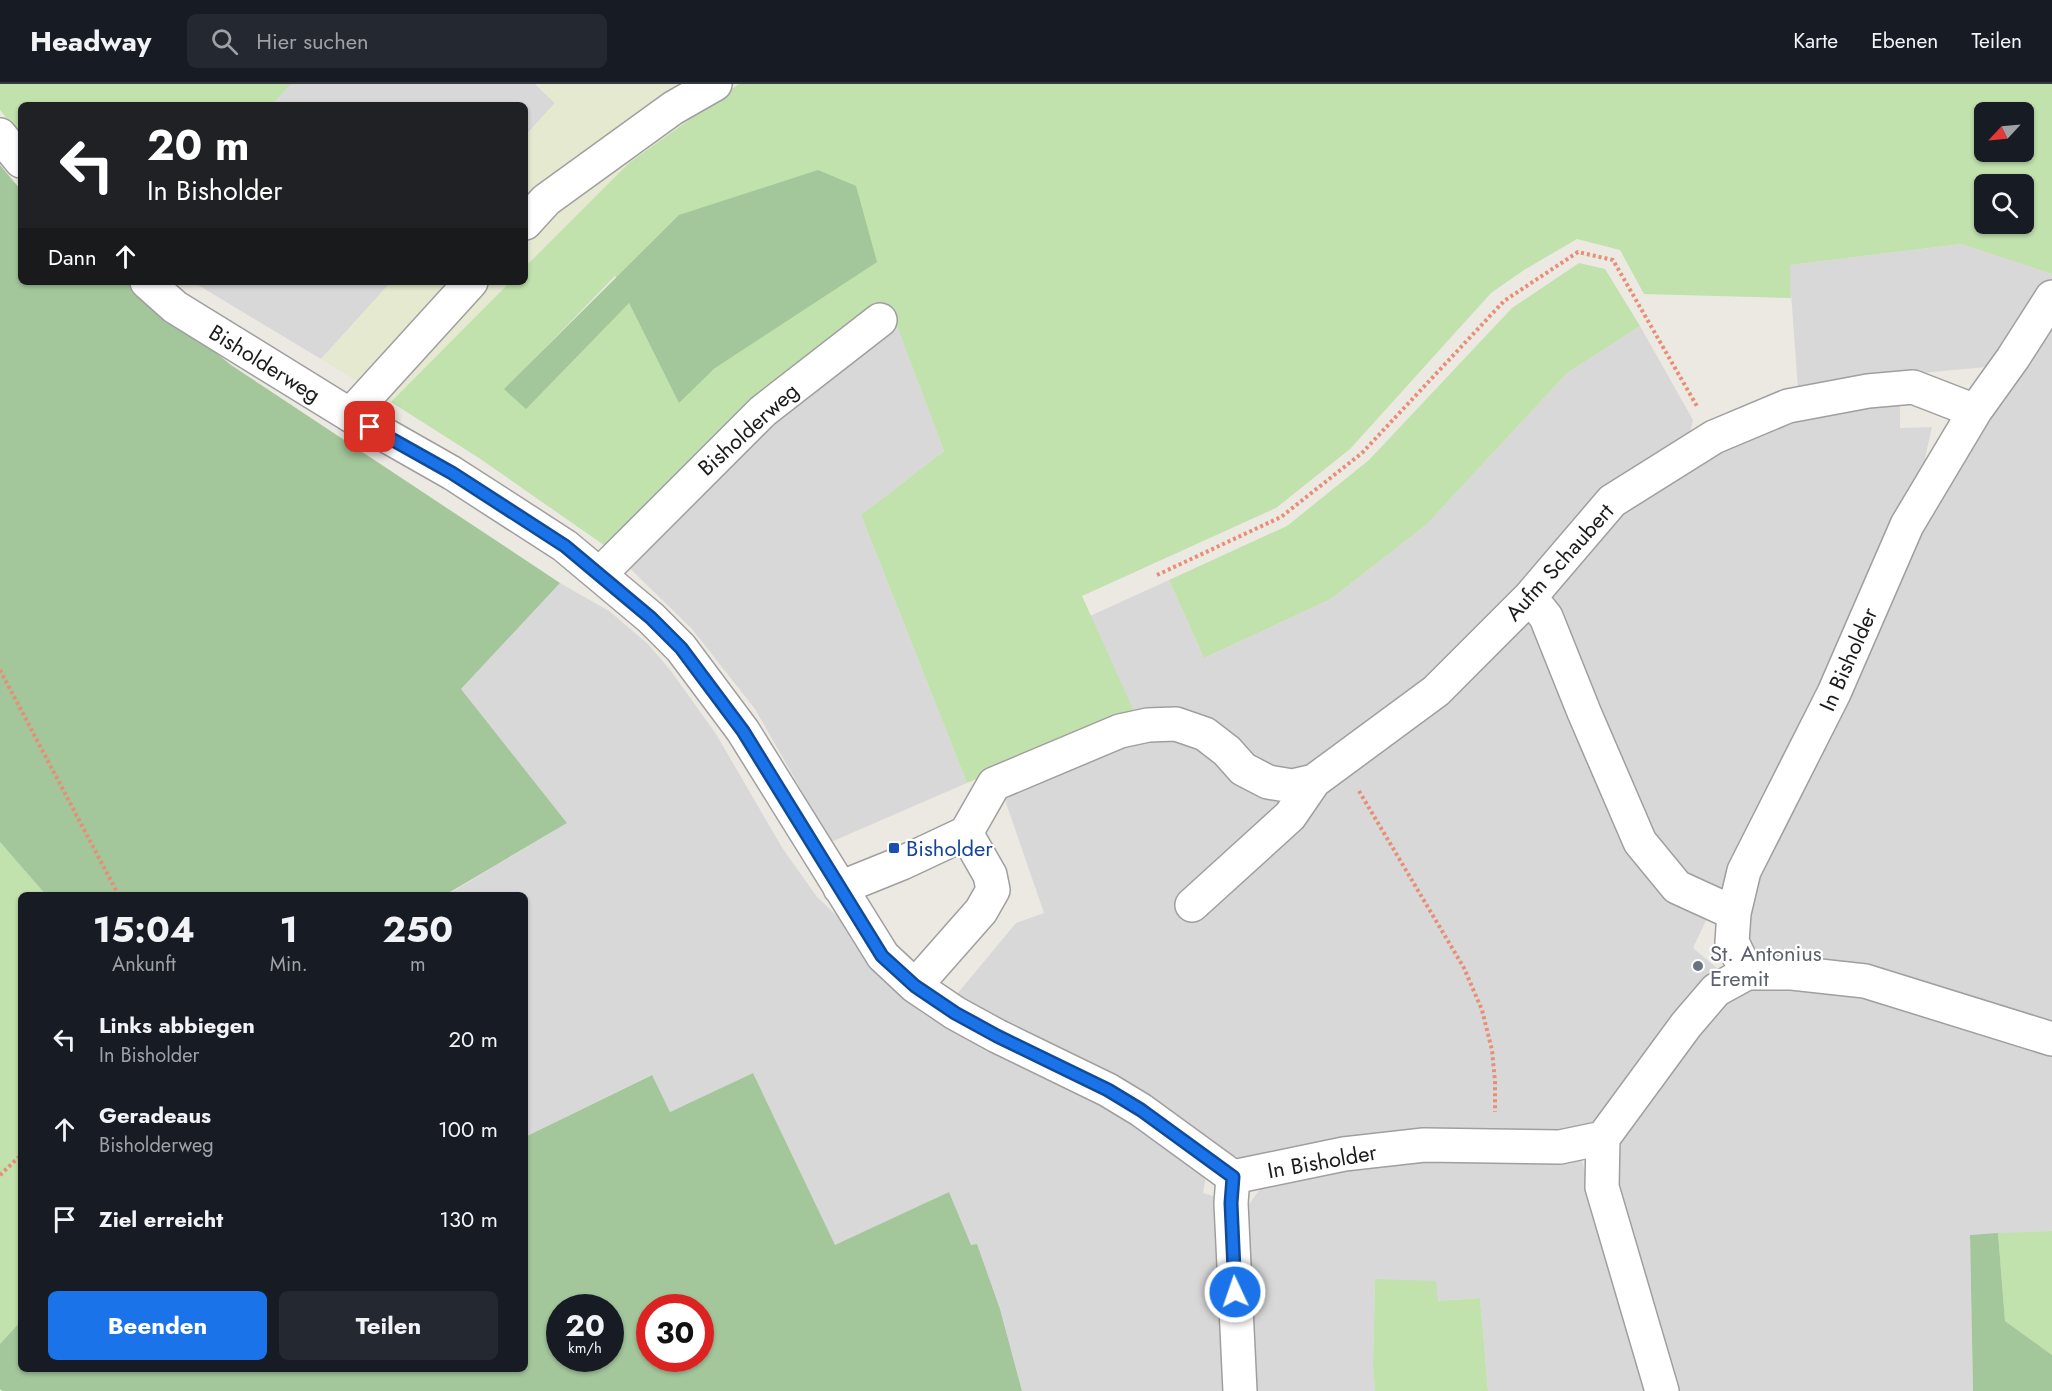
<!DOCTYPE html>
<html lang="de">
<style>
body{margin:0;font-family:Jost,sans-serif;background:#242831;color:#f1f3f6;height:100vh;display:flex;flex-direction:column;font-size:22px;white-space:nowrap}
*{box-sizing:border-box;margin:0}
p{font-size:20px;color:#9ea1a6}
.icon{flex:none;width:33px;height:33px;fill:none;stroke:currentColor;stroke-width:2;stroke-linecap:round;stroke-linejoin:round}
.map{position:relative;flex:1;overflow:hidden}
.drawer{position:absolute;left:18px;top:808px;width:510px;height:480px;display:flex;flex-direction:column;background:#171b24;border-radius:9px;box-shadow:0 2px 4px #0004}
.drawer>*{flex:none}
.hud{position:absolute;left:18px;top:18px;width:510px;height:183px;border-radius:9px;box-shadow:0 2px 4px #0004;background:#202124;color:#fff;overflow:hidden}
.needle{width:39px;rotate:244deg}
.tools{position:absolute;left:1974px;top:18px;display:grid;gap:12px}
.tools a{display:grid;place-items:center;width:60px;height:60px;border-radius:9px;background:#171b24;box-shadow:0 2px 4px #0004;font-size:30px}
.speed{position:absolute;left:546px;top:1210px;display:flex;gap:12px;font-size:30px;font-weight:700;text-align:center}
.speed>*{display:grid;place-content:center;width:78px;height:78px;border-radius:50%;background:#171b24;box-shadow:0 2px 4px #0004;line-height:1}
.speed small{font-size:15px;font-weight:400}
.speed .limit{border:9px solid #d22;background:#fff;color:#111}
.pin{position:absolute;display:grid;place-items:center;width:51px;height:51px;color:#fff;margin:-26px;border-radius:12px;box-shadow:0 3px 9px #0006}
.me{position:absolute;width:66px;margin:-33px;rotate:357deg;stroke-linejoin:round;filter:drop-shadow(0 0 4px #0008)}
.turn{display:flex;align-items:center;gap:21px;height:126px;padding:0 30px;font-size:27px}
.turn .icon{width:78px;height:78px;stroke-width:2.5}
.turn b{display:block;font-size:42px;line-height:51px}
.then{display:flex;align-items:center;height:57px;padding:0 30px;background:#0003;gap:12px;font-size:22px}
.eta{display:flex;justify-content:space-evenly;align-items:center;height:102px;text-align:center}
.eta b{font-size:36px;font-weight:700;line-height:42px}
.button{display:flex;gap:12px;margin-top:auto;padding:12px 30px}
.button a{flex:1;height:69px;border-radius:9px;background:#1a73e8;color:#fff;font-size:24px;font-weight:700;line-height:69px;text-align:center}
.button a+a{background:#242831;color:#f1f3f6}
ul{padding:0;list-style:none}
li{display:flex;align-items:center;gap:18px;height:90px;padding:0 30px}
li div{flex:1}
li b{display:block;font-size:22px}
li em{font-style:normal}
header{display:flex;align-items:center;gap:36px;box-sizing:border-box;height:84px;padding:0 30px;background:#171b24;border-bottom:2px solid #363941}
header strong{font-size:28px}
nav{display:flex;gap:33px;margin-inline-start:auto;font-size:21px}
.search{width:420px;height:54px;background:#242831;display:flex;align-items:center;gap:15px;box-sizing:border-box;padding:0 21px;border-radius:9px;color:#9ea1a6;font-size:22px}
.map>svg:first-child{display:block}
.residential{fill:#d9d8d8}
.farmland{fill:#e4e9cf}
.grass{fill:#c1e1ad;fill-rule:evenodd}
.forest{fill:#a3c69b;fill-rule:evenodd}
.lines{fill:none;stroke-linecap:round;stroke-linejoin:round}
.minor-casing{stroke:#9f9f9f;stroke-width:36}
.path{stroke:#e88e76;stroke-width:4;stroke-dasharray:3 3;stroke-linecap:butt}
.minor{stroke:#fff;stroke-width:33}
.route-casing{stroke:#114b97;stroke-width:15}
.route{stroke:#1a73e8;stroke-width:10}
.transit-dot{fill:#1a4fb4;stroke:#fff;stroke-width:2}
.worship-dot{fill:#6b7280;stroke:#fff;stroke-width:2}
.labels{text-anchor:middle;dominant-baseline:central;stroke-width:4.5;stroke-linejoin:round;paint-order:stroke}
.street-label{font-size:22px;fill:#1b1b1b;stroke:#fff}
.transit-label{font-size:22px;fill:#164399;stroke:#fff;text-anchor:start}
.worship-label{font-size:22px;fill:#5b616d;stroke:#fff;text-anchor:start}
</style>
<header>
<strong>Headway</strong>
<div class="search"><svg class="icon" aria-label="search" viewBox="0 0 24 24"><circle cx="10" cy="10" r="6"/><path d="M15 15l6 6"/></svg>Hier suchen</div>
<nav><a>Karte</a><a>Ebenen</a><a>Teilen</a></nav>
</header>
<div class="map">
<svg width="2052" height="1307" viewBox="0 0 2052 1307">
<rect width="100%" height="100%" fill="#ece9e2"/>
<path class="residential" d="M 289,0 L 535,0 L 555,19 L 525,52 L 525,21 L 270,21 Z
M 1961,160 L 2052,190 L 2052,196 L 1986,283 L 1867,294 L 1798,306 L 1789,181 Z
M 193,198 L 391,198 L 321,275 Z
M 888,217 L 944,367 L 861,431 L 967,699 L 831,758 L 755,625 L 692,545 L 611,466 L 757,324 Z
M 2052,241 L 2052,940 L 1758,871 L 1747,860 L 1750,804 L 1935,417 Z
M 1640,242 L 1693,336 L 1688,358 L 1510,519 L 1430,595 L 1313,681 L 1290,686 L 1276,685 L 1135,629 L 1090,532 L 1169,496 L 1204,574 L 1331,515 L 1427,440 L 1567,289 Z
M 1900,315 L 1900,344 L 1932,343 L 1925,374 L 1933,376 L 1717,815 L 1651,760 L 1551,521 L 1553,506 L 1613,436 L 1719,366 L 1792,334 Z
M 560,499 L 609,527 L 648,560 L 671,587 L 716,650 L 783,765 L 817,813 L 835,830 L 842,833 L 890,901 L 922,929 L 967,954 L 1122,1026 L 1207,1087 L 1203,1109 L 1217,1113 L 1229,1307 L 1022,1307 L 1000,1225 L 977,1160 L 971,1162 L 949,1108 L 835,1162 L 753,989 L 670,1028 L 651,991 L 525,1053 L 525,812 L 445,812 L 567,739 L 461,605 Z
M 1527,536 L 1541,539 L 1601,689 L 1710,828 L 1693,864 L 1718,885 L 1603,1032 L 1573,1051 L 1246,1075 L 1213,1066 L 961,918 L 957,910 L 1016,839 L 1044,829 L 1004,713 L 1123,660 L 1160,653 L 1192,659 L 1313,724 L 1352,684 Z
M 1815,901 L 1862,909 L 2052,968 L 2052,1147 L 1970,1151 L 1973,1307 L 1673,1307 L 1619,1102 L 1616,1087 L 1622,1057 L 1629,1044 L 1648,1021 L 1644,1018 L 1726,915 L 1748,906 Z
M 1581,1073 L 1647,1307 L 1488,1307 L 1480,1214 L 1437,1217 L 1375,1195 L 1373,1281 L 1375,1307 L 1253,1307 L 1242,1130 L 1260,1105 L 1335,1086 L 1392,1078 Z"/>
<path class="farmland" d="M 541,0 L 739,0 L 629,79 L 525,183 L 525,52 L 555,19 L 539,3 Z
M 391,198 L 510,198 L 391,318 L 321,275 Z"/>
<path class="grass" d="M 0,0 L 291,0 L 271,21 L 21,21 L 21,52 L 0,26 Z
M 739,0 L 2052,0 L 2052,190 L 1961,160 L 1790,181 L 1791,214 L 1644,210 L 1620,166 L 1577,155 L 1524,186 L 1491,209 L 1350,365 L 1276,424 L 1082,512 L 1135,629 L 967,699 L 861,431 L 944,367 L 888,218 L 757,324 L 611,466 L 479,374 L 391,318 L 510,198 L 525,198 L 525,183 L 629,79 ZM 1984,28 L 2024,28 L 2024,68 L 1984,68 ZM 1984,100 L 2024,100 L 2024,140 L 1984,140 ZM 615,192 L 715,284 L 679,318 L 629,219 L 504,306 Z
M 1579,179 L 1605,185 L 1640,242 L 1567,289 L 1427,440 L 1331,515 L 1204,574 L 1169,496 L 1287,442 L 1369,376 L 1512,224 Z
M 0,758 L 46,811 L 21,812 L 21,1237 L 0,1260 Z
M 2052,1147 L 2052,1271 L 2005,1237 L 1998,1149 Z
M 1375,1195 L 1436,1197 L 1438,1217 L 1480,1214 L 1488,1307 L 1375,1307 L 1373,1281 Z"/>
<path class="forest" d="M 0,81 L 21,106 L 21,198 L 129,198 L 231,281 L 560,499 L 461,605 L 567,739 L 445,811 L 46,811 L 0,758 Z
M 818,86 L 856,102 L 877,178 L 715,284 L 679,319 L 629,219 L 526,325 L 504,305 L 679,131 Z
M 753,989 L 835,1161 L 949,1108 L 971,1161 L 977,1160 L 1000,1225 L 1022,1307 L 2,1307 L 0,1305 L 0,1260 L 21,1237 L 21,1286 L 525,1286 L 525,1053 L 652,991 L 670,1028 ZM 560,1224 L 610,1224 L 610,1275 L 560,1275 ZM 650,1224 L 700,1224 L 700,1275 L 650,1275 Z
M 1998,1149 L 2005,1237 L 2052,1271 L 2052,1307 L 1973,1307 L 1970,1151 Z"/>
<g class="lines">
<defs>
<path id="minor" d="M 0,51 L 21,77
M 525,139 L 546,116 L 673,24 L 715,0
M 147,198 L 175,223 L 350,331 L 452,389 L 565,462 L 651,534 L 681,564 L 743,647 L 883,872 L 915,902 L 981,827 L 993,806 L 990,791 L 966,749
M 350,331 L 471,198
M 600,490 L 763,327 L 880,236
M 1530,513 L 1546,533 L 1584,628 L 1640,758 L 1677,803 L 1734,829
M 840,804 L 902,779 L 966,749 L 994,700 L 1120,647 L 1148,641 L 1176,640 L 1205,650 L 1227,667 L 1243,685 L 1268,698 L 1292,702 L 1314,697 L 1436,607 L 1530,513 L 1612,417 L 1714,353 L 1788,322 L 1868,307 L 1913,303 L 1975,327
M 1192,821 L 1290,732 L 1314,697
M 1747,889 L 1732,858 L 1734,829 L 1744,787 L 1834,609 L 1907,441 L 1975,327 L 2013,274 L 2052,213
M 915,902 L 955,929 L 997,952 L 1108,1006 L 1141,1026 L 1233,1093 L 1344,1070 L 1424,1061 L 1560,1063 L 1603,1054 L 1686,941 L 1716,906 L 1747,889 L 1792,889 L 1865,897 L 2052,955
M 1603,1054 L 1602,1103 L 1662,1307
M 1233,1093 L 1231,1119 L 1240,1307"/>
</defs>
<use href="#minor" class="minor-casing"/>
<path class="path" d="M 1157,491 L 1281,433 L 1362,369 L 1504,217 L 1578,168 L 1613,176 L 1698,324
M 0,586 L 119,812
M 1359,707 L 1464,884 L 1482,926 L 1492,966 L 1495,998 L 1495,1028
M 0,1091 L 21,1071"/>
<use href="#minor" class="minor"/>
</g>
<g class="lines">
<defs>
<path id="route" d="M 370,343 L 452,389 L 565,462 L 651,534 L 681,564 L 743,647 L 882,872 L 915,902 L 955,929 L 997,952 L 1108,1006 L 1141,1026 L 1233,1093 L 1231,1119 L 1235,1208"/>
</defs>
<use href="#route" class="route-casing"/>
<use href="#route" class="route"/>
</g>
<rect class="transit-dot" x="888" y="758" width="12" height="12" rx="3"/>
<circle class="worship-dot" cx="1698" cy="882" r="6"/>
<g class="labels">
<g class="street-label">
<text transform="translate(265 279) rotate(32)">Bisholderweg</text>
<text transform="translate(748 345) rotate(-42)">Bisholderweg</text>
<text transform="translate(1559 478) rotate(-48)">Aufm Schaubert</text>
<text transform="translate(1848 575) rotate(-66)">In Bisholder</text>
<text transform="translate(1322 1077) rotate(-10)">In Bisholder</text>
</g>
<g class="transit-label">
<text x="906" y="764">Bisholder</text>
</g>
<g class="worship-label">
<text x="1710" y="869">St. Antonius<tspan x="1710" dy="25">Eremit</tspan></text>
</g>
</g>
</svg>
<div class="tools">
<a><svg class="needle" viewBox="-14 -14 28 28"><path d="M0-13l5 13h-10z" fill="#e53935"/><path d="M0 13l5-13h-10z" fill="#9ea1a6"/></svg></a>
<a><svg class="icon" aria-label="search" viewBox="0 0 24 24"><circle cx="10" cy="10" r="6"/><path d="M15 15l6 6"/></svg></a>
</div>
<div class="speed"><div>20<small>km/h</small></div><div class="limit">30</div></div>
<div class="pin" style="left:370px;top:343px;background:#d93025"><svg class="icon" aria-label="arrive" viewBox="0 0 24 24"><path d="M6 21V4h12l-3 4 3 4H6"/></svg></div>
<svg class="me" style="left:1235px;top:1208px" viewBox="-20 -20 40 40"><circle r="17" fill="#1a73e8" stroke="#fff" stroke-width="3"/><path d="M0-11L8 9 0 5-8 9z" fill="#fff"/></svg>
<div class="hud">
<div class="turn"><svg class="icon" aria-label="left" viewBox="0 0 24 24"><path d="M17 20v-9H6M10 6l-5 5 5 5"/></svg><div><b>20 m</b>In Bisholder</div></div>
<div class="then">Dann<svg class="icon" aria-label="ahead" viewBox="0 0 24 24"><path d="M12 20V5M6 11l6-6 6 6"/></svg></div>
</div>
<section class="drawer">
<div class="eta">
<div><b>15:04</b><p>Ankunft</p></div>
<div><b>1</b><p>Min.</p></div>
<div><b>250</b><p>m</p></div>
</div>
<ul>
<li><svg class="icon" aria-label="left" viewBox="0 0 24 24"><path d="M17 20v-9H6M10 6l-5 5 5 5"/></svg><div><b>Links abbiegen</b><p>In Bisholder</p></div><em>20 m</em></li>
<li><svg class="icon" aria-label="ahead" viewBox="0 0 24 24"><path d="M12 20V5M6 11l6-6 6 6"/></svg><div><b>Geradeaus</b><p>Bisholderweg</p></div><em>100 m</em></li>
<li><svg class="icon" aria-label="arrive" viewBox="0 0 24 24"><path d="M6 21V4h12l-3 4 3 4H6"/></svg><div><b>Ziel erreicht</b></div><em>130 m</em></li>
</ul>
<div class="button"><a>Beenden</a><a>Teilen</a></div>
</section>
</div>
